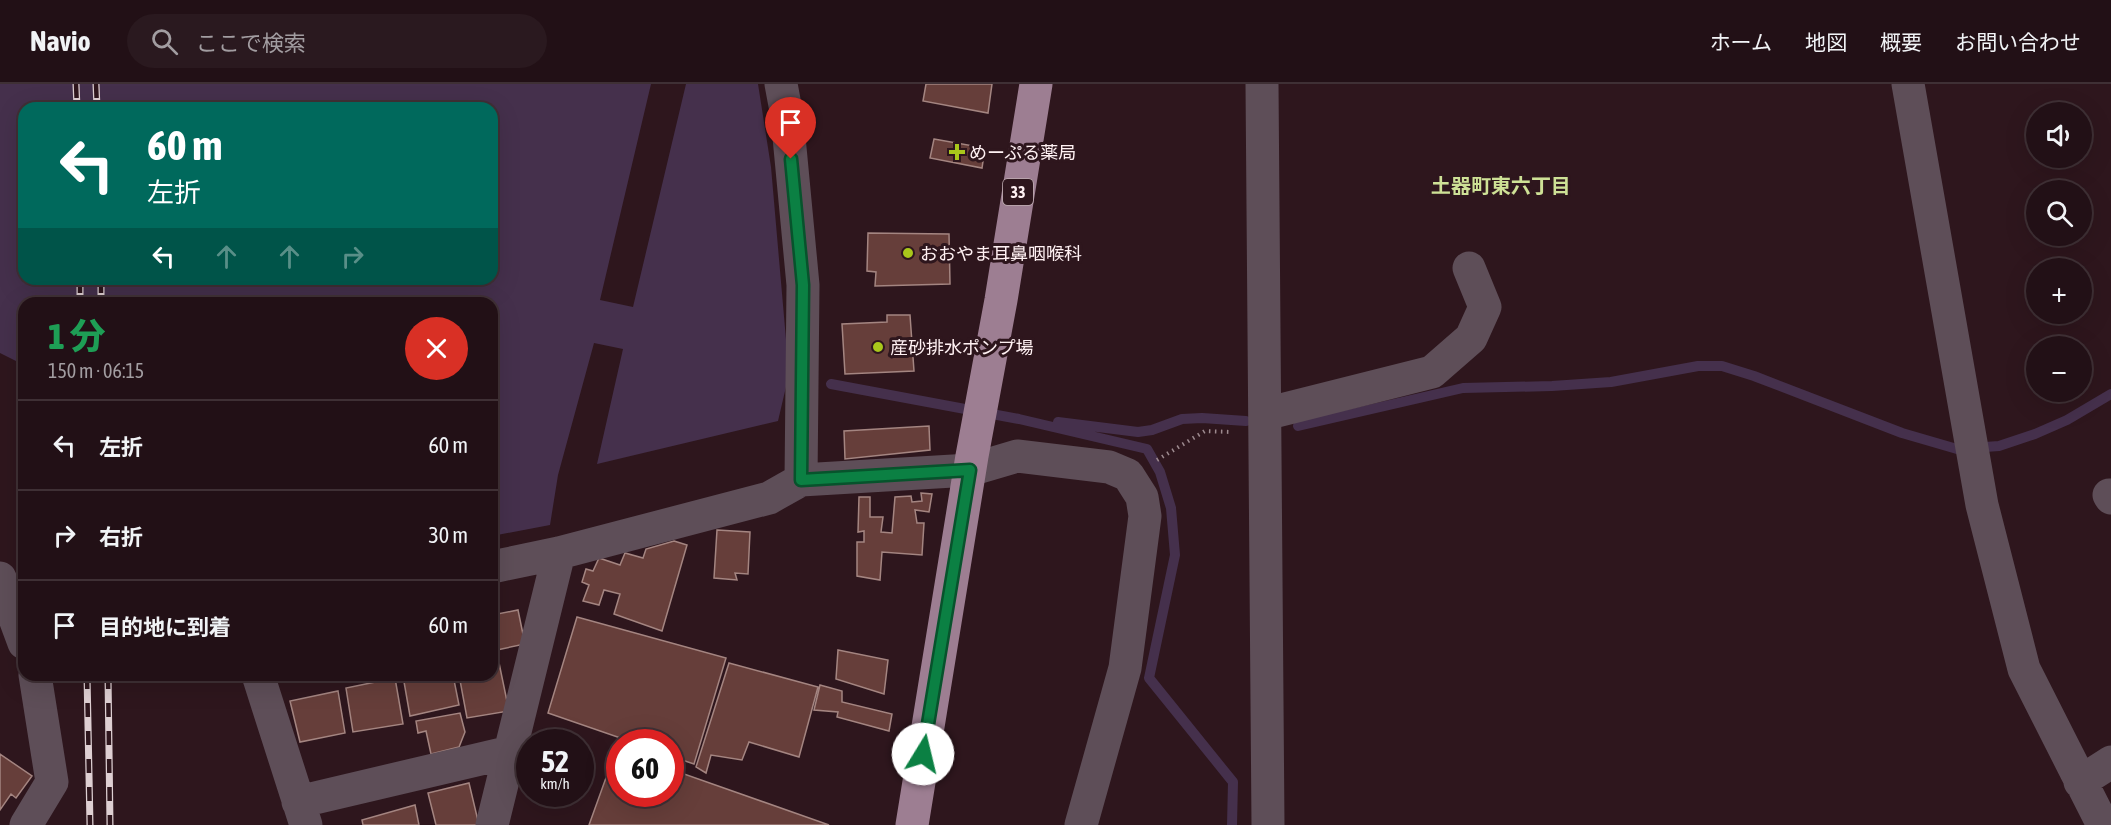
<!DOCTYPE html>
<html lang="ja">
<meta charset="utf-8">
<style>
body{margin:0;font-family:"Asap Condensed","Noto Sans JP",sans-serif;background:#2a191f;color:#f1f3f6;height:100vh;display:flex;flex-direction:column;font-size:22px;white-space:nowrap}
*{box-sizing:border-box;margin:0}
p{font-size:20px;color:#a29da1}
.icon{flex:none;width:33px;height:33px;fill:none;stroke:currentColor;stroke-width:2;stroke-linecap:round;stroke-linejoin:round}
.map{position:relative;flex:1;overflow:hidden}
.side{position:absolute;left:18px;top:213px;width:480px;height:384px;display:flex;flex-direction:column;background:#221016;border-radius:18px;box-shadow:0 6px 24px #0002,0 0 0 2px #3f3035}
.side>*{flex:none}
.hud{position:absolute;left:18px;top:18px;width:480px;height:183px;border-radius:18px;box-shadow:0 6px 24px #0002,0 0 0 2px #3f3035;background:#00695c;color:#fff;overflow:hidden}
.tools{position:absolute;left:2026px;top:18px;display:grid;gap:12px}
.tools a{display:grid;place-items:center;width:66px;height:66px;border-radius:50%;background:#221016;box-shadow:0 6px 24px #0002,0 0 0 2px #3f3035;font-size:30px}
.speed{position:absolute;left:516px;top:645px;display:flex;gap:12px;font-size:30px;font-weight:700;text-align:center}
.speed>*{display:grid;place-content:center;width:78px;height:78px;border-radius:50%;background:#221016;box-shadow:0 6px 24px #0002,0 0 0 2px #3f3035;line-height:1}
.speed small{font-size:15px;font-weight:400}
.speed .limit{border:9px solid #d22;background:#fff;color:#111}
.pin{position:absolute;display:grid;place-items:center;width:51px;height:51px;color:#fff;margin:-62px -26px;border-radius:50% 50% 50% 0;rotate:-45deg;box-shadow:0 0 6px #0007}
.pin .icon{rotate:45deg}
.me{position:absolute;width:66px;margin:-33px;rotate:9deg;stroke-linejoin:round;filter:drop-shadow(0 0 4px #0008)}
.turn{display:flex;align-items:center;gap:21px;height:126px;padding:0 30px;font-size:27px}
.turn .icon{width:78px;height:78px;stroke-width:2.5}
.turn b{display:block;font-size:42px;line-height:51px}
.lanes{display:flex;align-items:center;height:57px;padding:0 30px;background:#0003;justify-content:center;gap:30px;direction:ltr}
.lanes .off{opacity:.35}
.round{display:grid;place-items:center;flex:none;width:63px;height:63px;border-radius:32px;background:#2a191f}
.headline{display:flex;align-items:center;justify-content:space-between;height:102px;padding:0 30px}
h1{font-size:36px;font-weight:800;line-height:45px;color:#1e9e55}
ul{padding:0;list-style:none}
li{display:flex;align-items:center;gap:18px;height:90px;padding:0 30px;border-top:2px solid #3f3035}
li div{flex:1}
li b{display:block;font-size:22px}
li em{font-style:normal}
header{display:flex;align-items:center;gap:36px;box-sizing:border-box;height:84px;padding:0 30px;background:#221016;border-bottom:2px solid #3f3035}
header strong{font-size:28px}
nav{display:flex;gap:33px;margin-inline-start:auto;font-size:21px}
.search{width:420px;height:54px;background:#2a191f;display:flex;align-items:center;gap:15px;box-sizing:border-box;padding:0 21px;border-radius:33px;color:#a29da1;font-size:22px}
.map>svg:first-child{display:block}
.water{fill:#45304c;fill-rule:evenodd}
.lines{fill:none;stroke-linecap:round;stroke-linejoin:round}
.stream{stroke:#45304c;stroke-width:10}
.building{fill:#663e3a;stroke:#a48581;stroke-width:1.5}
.path{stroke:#9d8a8f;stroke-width:4;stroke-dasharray:1.5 4.5;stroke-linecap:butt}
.minor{stroke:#5e4e58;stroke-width:33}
.major{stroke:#9d7e92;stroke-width:33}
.rail-casing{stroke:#decfd2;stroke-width:7}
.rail{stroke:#2e161d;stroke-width:4.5;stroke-dasharray:14;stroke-linecap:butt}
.route-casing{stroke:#07532c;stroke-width:15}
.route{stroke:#0b8043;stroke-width:10}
.poi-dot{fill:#a9c71b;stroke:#2e161d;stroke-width:2}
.labels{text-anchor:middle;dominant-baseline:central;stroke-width:6;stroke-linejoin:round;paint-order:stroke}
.shield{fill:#2e161d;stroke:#c0afb3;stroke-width:1.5}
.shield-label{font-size:16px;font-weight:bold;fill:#fff1f3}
.poi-label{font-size:18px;fill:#fff1f3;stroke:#2e161d;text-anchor:start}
.neighbourhood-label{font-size:20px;font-weight:bold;fill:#cee196;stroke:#2e161d}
</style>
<header>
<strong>Navio</strong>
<div class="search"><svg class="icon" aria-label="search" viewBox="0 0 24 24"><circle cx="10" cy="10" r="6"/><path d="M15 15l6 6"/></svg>ここで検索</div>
<nav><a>ホーム</a><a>地図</a><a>概要</a><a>お問い合わせ</a></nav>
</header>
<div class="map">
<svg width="2111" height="741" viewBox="0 0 2111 741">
<rect width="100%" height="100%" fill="#2e161d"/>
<path class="water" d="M 0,0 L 651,0 L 600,216 L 633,223 L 686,0 L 758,0 L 771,83 L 789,290 L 778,337 L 597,380 L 623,265 L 594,259 L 558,391 L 550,441 L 492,452 L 492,219 L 24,219 L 24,281 L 0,269 ZM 24,24 L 492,24 L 492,195 L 24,195 Z"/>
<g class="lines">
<path class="stream" d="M 831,300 L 1019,335 L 1147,365 L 1160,388 L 1171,424 L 1175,471 L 1149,594 L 1233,698 L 1232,741
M 1058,338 L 1138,348 L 1152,346 L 1182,335 L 1202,334 L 1246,337
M 1298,342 L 1463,304 L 1552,302 L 1611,298 L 1698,282 L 1722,282 L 1754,292 L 1902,349 L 1957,365 L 1999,362 L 2035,350 L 2067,336 L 2111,310"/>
</g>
<path class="building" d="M 926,0 L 992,0 L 988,29 L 923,17 Z
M 934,55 L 985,64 L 982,84 L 930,74 Z
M 868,149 L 949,150 L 950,200 L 875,202 L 876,188 L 867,187 Z
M 887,231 L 910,231 L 914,287 L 845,290 L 842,240 L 887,238 Z
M 929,342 L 930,366 L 845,375 L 844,347 Z
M 921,409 L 932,410 L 929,428 L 915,426 L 917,439 L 924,439 L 922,471 L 882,468 L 880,496 L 857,492 L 857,458 L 864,458 L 864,447 L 858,448 L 859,413 L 870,413 L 870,433 L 883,433 L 881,448 L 892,449 L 895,413 L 911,412 L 912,418 L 922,417 Z
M 717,446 L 750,448 L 748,490 L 735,489 L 737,496 L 714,494 Z
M 674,457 L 687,461 L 662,547 L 614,530 L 620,510 L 604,506 L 599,521 L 583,517 L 589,501 L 582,498 L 586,485 L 593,487 L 599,474 L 620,481 L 625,469 L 643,474 L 646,465 Z
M 518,526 L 525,560 L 492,567 L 492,531 Z
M 577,533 L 726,574 L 694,680 L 670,672 L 670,658 L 632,658 L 548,629 Z
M 838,566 L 888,576 L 884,610 L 836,595 Z
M 498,574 L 509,627 L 467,634 L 459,591 L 492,591 L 492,575 Z
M 729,579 L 818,603 L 799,673 L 749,658 L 742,676 L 711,671 L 706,689 L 696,683 Z
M 408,591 L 453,591 L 459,621 L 410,632 L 403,592 Z
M 395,594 L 403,640 L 353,648 L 346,604 Z
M 820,601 L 842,607 L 842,618 L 892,630 L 889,647 L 837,633 L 838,628 L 814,626 Z
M 338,607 L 345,649 L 300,658 L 290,617 Z
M 460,629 L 465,648 L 459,663 L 431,670 L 426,647 L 418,649 L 416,637 Z
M 616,666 L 620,667 L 620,710 L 670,710 L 670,685 L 829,741 L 589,741 Z
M 0,670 L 32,692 L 16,714 L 11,710 L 0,726 Z
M 469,699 L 479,741 L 436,741 L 428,709 Z
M 415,721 L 419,741 L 363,741 L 362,736 Z"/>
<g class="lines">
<path class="path" d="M 1157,376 L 1205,347 L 1231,348"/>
<path class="minor" d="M 781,0 L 787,32 L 803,201 L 801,396
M 1262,0 L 1268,741
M 1908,0 L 1982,421 L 2024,585 L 2103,741
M 1265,330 L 1432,288 L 1471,254 L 1485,223 L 1469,184
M 2109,411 L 2111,414
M 492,483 L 559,469 L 769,414 L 801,396 L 970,386 L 1017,372 L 1109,383 L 1128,391 L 1142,413 L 1145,432 L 1125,584 L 1081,741
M 0,494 L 24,559
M 258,591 L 306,741
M 2080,698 L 2111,678
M 298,718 L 510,668
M 26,741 L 52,698 L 35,591
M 492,741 L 559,469"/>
<path class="major" d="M 912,741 L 972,372 L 1001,216 L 1036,0"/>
<defs>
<path id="rail" d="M 76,0 L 77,24
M 96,0 L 97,24
M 80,195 L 80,219
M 101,195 L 101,219
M 87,591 L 90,741
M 108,591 L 110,741"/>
</defs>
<use href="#rail" class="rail-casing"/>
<use href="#rail" class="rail"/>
</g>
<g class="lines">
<defs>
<path id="route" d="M 791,75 L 803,201 L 801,396 L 970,386 L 923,670"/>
</defs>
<use href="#route" class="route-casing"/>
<use href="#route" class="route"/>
</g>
<g class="poi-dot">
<path d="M954 59h6v6h6v6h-6v6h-6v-6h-6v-6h6z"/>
<circle cx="908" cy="169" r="6"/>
<circle cx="878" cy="263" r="6"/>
</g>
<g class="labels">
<rect class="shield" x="1003" y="95" width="30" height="26" rx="4.5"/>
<g class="shield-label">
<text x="1018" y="108">33</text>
</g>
<g class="poi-label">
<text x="969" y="68">めーぷる薬局</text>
<text x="920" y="169">おおやま耳鼻咽喉科</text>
<text x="890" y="263">産砂排水ポンプ場</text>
</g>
<g class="neighbourhood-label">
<text x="1501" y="101">土器町東六丁目</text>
</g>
</g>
</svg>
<div class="tools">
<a><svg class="icon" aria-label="sound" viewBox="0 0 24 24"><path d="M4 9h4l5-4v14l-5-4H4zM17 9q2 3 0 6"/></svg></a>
<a><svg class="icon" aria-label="search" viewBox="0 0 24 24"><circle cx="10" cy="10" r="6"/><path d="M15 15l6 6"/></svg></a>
<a>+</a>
<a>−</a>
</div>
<div class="speed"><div>52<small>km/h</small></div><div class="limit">60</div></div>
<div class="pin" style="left:791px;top:75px;background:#d93025"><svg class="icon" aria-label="arrive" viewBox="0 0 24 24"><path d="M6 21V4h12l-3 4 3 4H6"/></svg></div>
<svg class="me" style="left:923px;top:670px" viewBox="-20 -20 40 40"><circle r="19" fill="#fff"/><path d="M0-13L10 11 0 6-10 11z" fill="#0b8043"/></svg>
<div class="hud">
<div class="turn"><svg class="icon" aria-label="left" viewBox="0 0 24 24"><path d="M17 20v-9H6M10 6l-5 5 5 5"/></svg><div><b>60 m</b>左折</div></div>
<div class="lanes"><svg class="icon" aria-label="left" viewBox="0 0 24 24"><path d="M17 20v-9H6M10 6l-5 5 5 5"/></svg><svg class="icon off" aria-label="ahead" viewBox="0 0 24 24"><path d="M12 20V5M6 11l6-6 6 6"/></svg><svg class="icon off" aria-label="ahead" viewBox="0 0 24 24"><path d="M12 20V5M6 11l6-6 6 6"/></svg><svg class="icon off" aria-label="right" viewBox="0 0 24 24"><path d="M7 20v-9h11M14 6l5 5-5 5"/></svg></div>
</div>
<section class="side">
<div class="headline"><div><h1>1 分</h1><p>150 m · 06:15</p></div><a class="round" style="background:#d93025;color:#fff"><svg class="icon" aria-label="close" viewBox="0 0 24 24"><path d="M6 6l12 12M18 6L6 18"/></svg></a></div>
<ul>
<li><svg class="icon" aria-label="left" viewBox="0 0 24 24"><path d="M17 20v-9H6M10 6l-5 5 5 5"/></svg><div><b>左折</b></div><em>60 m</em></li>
<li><svg class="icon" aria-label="right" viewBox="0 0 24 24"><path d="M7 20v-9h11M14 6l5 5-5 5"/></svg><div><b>右折</b></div><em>30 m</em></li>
<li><svg class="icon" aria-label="arrive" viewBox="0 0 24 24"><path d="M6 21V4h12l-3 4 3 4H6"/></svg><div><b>目的地に到着</b></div><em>60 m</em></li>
</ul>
</section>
</div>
